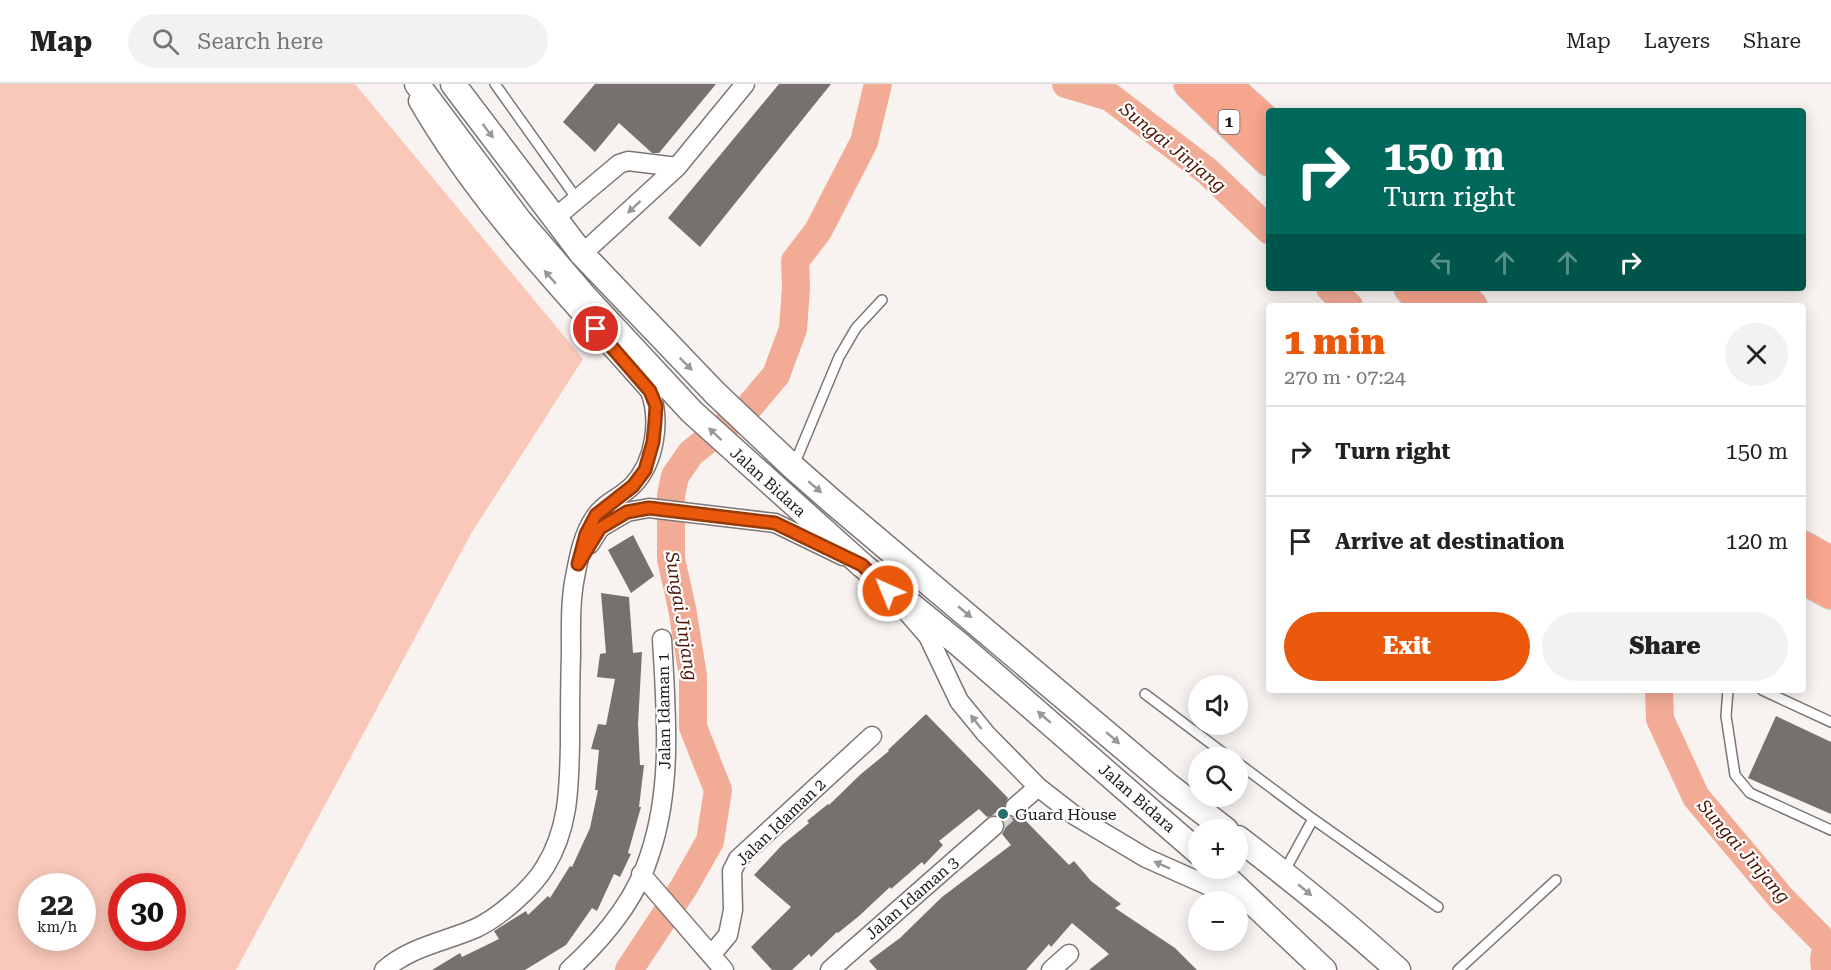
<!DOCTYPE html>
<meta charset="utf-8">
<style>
body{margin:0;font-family:"Roboto Serif",serif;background:#f2f2f2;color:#222;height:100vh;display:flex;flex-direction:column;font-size:22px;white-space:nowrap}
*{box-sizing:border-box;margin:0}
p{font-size:20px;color:#767676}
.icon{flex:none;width:33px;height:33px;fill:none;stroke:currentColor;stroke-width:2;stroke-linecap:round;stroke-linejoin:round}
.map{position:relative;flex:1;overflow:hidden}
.details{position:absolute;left:1266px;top:219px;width:540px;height:390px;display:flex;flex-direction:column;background:#fff;border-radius:6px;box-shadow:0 3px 15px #0003}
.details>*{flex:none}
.guide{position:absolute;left:1266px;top:24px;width:540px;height:183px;border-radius:6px;box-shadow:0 3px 15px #0003;background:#00695c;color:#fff;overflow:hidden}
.tools{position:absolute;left:1188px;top:591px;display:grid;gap:12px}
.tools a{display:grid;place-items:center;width:60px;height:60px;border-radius:50%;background:#fff;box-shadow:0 3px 15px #0003;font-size:30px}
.speed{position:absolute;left:18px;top:789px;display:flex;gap:12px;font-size:30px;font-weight:700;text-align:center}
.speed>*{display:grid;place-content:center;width:78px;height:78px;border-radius:50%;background:#fff;box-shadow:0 3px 15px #0003;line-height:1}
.speed small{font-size:15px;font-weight:400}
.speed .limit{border:9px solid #d22;background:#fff;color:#111}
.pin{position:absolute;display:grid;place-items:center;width:51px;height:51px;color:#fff;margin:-26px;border:3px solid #fff;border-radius:50%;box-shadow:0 2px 6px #0007}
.me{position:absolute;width:66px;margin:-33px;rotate:316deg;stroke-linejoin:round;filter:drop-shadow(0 0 4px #0008)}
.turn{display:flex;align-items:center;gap:21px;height:126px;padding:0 18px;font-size:27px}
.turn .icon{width:78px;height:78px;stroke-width:2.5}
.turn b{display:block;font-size:42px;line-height:51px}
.lanes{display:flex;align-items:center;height:57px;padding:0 18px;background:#0003;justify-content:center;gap:30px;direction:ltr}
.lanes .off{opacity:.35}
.round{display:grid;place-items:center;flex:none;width:63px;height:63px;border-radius:32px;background:#f2f2f2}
.summary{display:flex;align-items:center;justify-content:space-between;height:102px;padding:0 18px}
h1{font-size:36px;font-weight:800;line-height:45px;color:#ea580c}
.action{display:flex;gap:12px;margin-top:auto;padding:12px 18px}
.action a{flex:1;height:69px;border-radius:36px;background:#ea580c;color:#fff;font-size:24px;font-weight:800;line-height:69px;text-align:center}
.action a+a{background:#f2f2f2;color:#222}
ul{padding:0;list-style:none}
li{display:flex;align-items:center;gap:18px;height:90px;padding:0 18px;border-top:2px solid #e0e0e0}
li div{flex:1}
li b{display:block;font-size:22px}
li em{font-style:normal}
header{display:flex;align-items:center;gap:36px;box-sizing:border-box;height:84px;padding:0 30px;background:#fff;border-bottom:2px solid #e0e0e0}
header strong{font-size:28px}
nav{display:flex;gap:33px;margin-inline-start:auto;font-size:21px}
.search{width:420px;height:54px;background:#f2f2f2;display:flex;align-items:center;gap:15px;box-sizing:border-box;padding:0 21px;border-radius:33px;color:#767676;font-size:22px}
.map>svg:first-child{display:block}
.green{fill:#f9c8b9;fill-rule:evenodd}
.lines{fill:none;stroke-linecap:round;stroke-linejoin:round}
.river{stroke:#f2ab95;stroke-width:28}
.building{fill:#76716f}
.street-tunnel{stroke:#d7d2d0;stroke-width:18;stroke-dasharray:18 9;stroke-linecap:butt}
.lane-casing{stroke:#7c7775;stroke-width:12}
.street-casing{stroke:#7c7775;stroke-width:21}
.secondary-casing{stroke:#7c7775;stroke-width:27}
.highway-casing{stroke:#d2d1d1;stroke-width:34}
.lane{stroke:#fff;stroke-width:9}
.street{stroke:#fff;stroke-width:18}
.secondary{stroke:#fff;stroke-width:24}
.highway{stroke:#f7a58c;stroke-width:32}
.oneway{fill:#999898}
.route-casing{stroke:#983908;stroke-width:15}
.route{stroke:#ea580c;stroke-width:10}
.poi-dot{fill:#27706b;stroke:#fff;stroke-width:2}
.labels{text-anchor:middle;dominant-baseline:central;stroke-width:4.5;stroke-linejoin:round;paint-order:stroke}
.shield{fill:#fff;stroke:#605f5e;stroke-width:1.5}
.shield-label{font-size:15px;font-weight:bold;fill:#1c1a19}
.street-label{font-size:16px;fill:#1c1a19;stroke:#fff}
.poi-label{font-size:16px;fill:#1c1a19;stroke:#fff;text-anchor:start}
.water-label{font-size:18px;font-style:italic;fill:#4f1200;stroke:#fff}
</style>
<header>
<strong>Map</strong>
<div class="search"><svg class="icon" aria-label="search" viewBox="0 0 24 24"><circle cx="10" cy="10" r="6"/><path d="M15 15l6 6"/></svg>Search here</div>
<nav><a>Map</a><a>Layers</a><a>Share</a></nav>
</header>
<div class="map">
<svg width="1831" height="886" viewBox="0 0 1831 886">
<rect width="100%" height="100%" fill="#f8f2f0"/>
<path class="green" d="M 0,0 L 355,0 L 583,275 L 472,448 L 236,886 L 0,886 ZM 32,802 L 82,802 L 82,854 L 32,854 ZM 172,802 L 172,854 L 122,854 L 122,802 Z"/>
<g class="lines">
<path class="river" d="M 1066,0 L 1110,13 L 1207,87 L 1269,146
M 1330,204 L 1349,222
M 1659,606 L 1660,635 L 1696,713 L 1781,814 L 1827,861 L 1824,875 L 1825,886
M 629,886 L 684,803 L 710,757 L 718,706 L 693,643 L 693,592 L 682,524 L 671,475 L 671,411 L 675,392 L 691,369 L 748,324 L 776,291 L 793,245 L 796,204 L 795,177 L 818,147 L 864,58 L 878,0"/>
</g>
<path class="building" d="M 595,0 L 716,0 L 659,69 L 652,69 L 619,39 L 595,68 L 563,38 Z
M 779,0 L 831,0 L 700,163 L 668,134 Z
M 633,451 L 654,492 L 631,509 L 608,466 Z
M 601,509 L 629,513 L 633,569 L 642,568 L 638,640 L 640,681 L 644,681 L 639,723 L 641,723 L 628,769 L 631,770 L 620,793 L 614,790 L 597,827 L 592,824 L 566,861 L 525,886 L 432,886 L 460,869 L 462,873 L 499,855 L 494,847 L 526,827 L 528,831 L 548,812 L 550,814 L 570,782 L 572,783 L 590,744 L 598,706 L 595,706 L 599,666 L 591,665 L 598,640 L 606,641 L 615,595 L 597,593 L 600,570 L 606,569 Z
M 926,630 L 1008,714 L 1004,725 L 1007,731 L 1012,734 L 1021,732 L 1069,781 L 1074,777 L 1091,797 L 1121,820 L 1115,824 L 1175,864 L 1197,886 L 1089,886 L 1109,870 L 1072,839 L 1051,863 L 1049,860 L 1026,886 L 877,886 L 869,877 L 900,854 L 942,813 L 1011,761 L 1002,750 L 1005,745 L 1003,735 L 997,731 L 987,733 L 979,725 L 939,757 L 943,761 L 924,781 L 922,778 L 891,805 L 890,803 L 859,832 L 838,849 L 837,848 L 811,873 L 809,870 L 792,886 L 772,886 L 751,863 L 791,823 L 754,791 L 782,761 L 809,739 L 807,737 L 828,720 L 829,721 L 861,690 L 889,667 L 888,666 Z
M 1776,632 L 1831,658 L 1831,730 L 1748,694 Z"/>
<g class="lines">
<path class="street-tunnel" d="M 994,742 L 1015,723"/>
<defs>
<path id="lane" d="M 495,0 L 577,115
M 794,381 L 839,273 L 856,244 L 882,216
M 1728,606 L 1726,632 L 1735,691 L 1750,709 L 1831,746
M 1762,606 L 1831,638
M 1145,610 L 1230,674
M 1238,679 L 1313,735 L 1438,823
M 1284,788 L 1313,735
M 1458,886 L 1556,796"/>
<path id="street" d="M 556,133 L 619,80 L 628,77 L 677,83
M 582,170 L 677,83 L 745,0
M 590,460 L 600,444 L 627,428 L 649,424 L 775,439 L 843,472
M 908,529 L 928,552 L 959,617 L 986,650 L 1038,703 L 1074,731 L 1146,774 L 1209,802 L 1233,818
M 1015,723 L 1038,703
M 641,790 L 724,886
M 711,871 L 728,851 L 733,826 L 732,787 L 738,775 L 872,652
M 384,886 C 410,863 443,858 474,845 C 497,835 532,805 545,783 C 569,744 569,704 570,660 C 570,630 570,600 571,570 C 571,544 570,518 575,493 C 579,472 583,450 595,433 C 604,419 622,413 633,401 C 655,378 661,336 650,307 C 569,215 480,125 418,17
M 569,886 C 604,854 636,816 650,770 C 673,701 666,626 662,555
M 830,886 L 994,742
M 1051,886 L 1069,870"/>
<path id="secondary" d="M 417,0 L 519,136 L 587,215 L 692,328 L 862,481 L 960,561 L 1198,768
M 453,0 L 582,170 L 715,309 L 793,383 L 834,419 L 1169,702 L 1226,746
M 1238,754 C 1293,796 1346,839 1398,886
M 1216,784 L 1324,886"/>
<path id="highway" d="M 1190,0 L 1269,76
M 1224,0 L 1269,41
M 1410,204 L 1430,222
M 1449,204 L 1471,222
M 1803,463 L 1831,479
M 1803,494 L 1831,509"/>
</defs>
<use href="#lane" class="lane-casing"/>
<use href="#street" class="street-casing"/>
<use href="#secondary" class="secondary-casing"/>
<use href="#highway" class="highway-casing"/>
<use href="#lane" class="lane"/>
<use href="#street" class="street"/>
<use href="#secondary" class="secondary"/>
<use href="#highway" class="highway"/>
</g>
<defs><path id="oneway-solid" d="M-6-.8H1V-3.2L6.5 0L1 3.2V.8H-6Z" transform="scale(1.5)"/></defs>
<g class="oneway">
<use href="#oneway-solid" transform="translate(488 47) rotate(53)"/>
<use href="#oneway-solid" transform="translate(634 123) rotate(137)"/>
<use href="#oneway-solid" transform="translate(550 193) rotate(-131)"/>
<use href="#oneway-solid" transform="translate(686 280) rotate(45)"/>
<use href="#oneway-solid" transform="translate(715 350) rotate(-137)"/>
<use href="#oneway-solid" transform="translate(815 403) rotate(41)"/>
<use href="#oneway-solid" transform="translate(965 528) rotate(40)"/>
<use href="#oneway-solid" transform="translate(1044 633) rotate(-139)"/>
<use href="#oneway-solid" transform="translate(976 638) rotate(-128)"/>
<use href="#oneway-solid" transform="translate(1113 654) rotate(41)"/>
<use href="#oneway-solid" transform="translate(1162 781) rotate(-156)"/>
<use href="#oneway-solid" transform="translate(1305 806) rotate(40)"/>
</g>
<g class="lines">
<defs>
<path id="route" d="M 596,245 L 650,307 L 656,322 L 655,338 L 653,358 L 645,386 L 633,402 L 596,431 L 586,450 L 578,480 L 600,444 L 627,428 L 649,424 L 775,439 L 862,481 L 888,507"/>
</defs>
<use href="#route" class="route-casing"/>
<use href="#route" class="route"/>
</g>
<circle class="poi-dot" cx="1003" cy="730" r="6"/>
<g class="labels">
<rect class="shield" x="1218.5" y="26" width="21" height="24" rx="4.5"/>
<g class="shield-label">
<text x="1229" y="38">1</text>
</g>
<g class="street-label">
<text transform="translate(768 398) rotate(42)">Jalan Bidara</text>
<text transform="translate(664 627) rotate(-91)">Jalan Idaman 1</text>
<text transform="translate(1137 714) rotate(41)">Jalan Bidara</text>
<text transform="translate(781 738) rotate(-44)">Jalan Idaman 2</text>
<text transform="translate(912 814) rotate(-41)">Jalan Idaman 3</text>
</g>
<g class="poi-label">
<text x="1015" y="730">Guard House</text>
</g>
<g class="water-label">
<text transform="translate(1173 63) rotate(39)">Sungai Jinjang</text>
<text transform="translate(682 532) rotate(81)">Sungai Jinjang</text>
<text transform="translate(1744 767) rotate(49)">Sungai Jinjang</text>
</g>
</g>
</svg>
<div class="tools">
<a><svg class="icon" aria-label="sound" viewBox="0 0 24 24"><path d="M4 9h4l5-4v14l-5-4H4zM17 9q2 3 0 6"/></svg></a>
<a><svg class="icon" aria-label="search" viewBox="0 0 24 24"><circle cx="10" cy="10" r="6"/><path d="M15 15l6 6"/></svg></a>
<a>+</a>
<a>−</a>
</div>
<div class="speed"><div>22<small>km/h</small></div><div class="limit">30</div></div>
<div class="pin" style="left:596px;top:245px;background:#d93025"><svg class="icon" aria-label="arrive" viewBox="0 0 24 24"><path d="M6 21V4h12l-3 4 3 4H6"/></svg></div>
<svg class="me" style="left:888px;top:507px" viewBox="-20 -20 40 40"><circle r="17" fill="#ea580c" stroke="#fff" stroke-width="3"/><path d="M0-11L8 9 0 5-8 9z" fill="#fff"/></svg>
<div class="guide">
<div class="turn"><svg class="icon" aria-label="right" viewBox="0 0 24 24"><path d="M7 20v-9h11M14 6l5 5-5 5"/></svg><div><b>150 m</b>Turn right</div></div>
<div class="lanes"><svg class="icon off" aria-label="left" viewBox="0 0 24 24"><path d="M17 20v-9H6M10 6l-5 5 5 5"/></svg><svg class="icon off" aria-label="ahead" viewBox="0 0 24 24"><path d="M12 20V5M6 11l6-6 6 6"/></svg><svg class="icon off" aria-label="ahead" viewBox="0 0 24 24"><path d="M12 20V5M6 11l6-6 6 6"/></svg><svg class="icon" aria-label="right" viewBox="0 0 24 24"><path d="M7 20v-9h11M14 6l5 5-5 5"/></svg></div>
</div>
<section class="details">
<div class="summary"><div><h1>1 min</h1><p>270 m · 07:24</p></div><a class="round"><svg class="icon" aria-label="close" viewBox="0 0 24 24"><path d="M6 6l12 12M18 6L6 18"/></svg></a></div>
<ul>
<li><svg class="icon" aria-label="right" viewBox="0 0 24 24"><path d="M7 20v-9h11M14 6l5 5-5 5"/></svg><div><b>Turn right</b></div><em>150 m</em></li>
<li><svg class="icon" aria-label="arrive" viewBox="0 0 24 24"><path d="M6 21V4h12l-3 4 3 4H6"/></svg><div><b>Arrive at destination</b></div><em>120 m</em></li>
</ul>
<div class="action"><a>Exit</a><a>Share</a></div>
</section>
</div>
